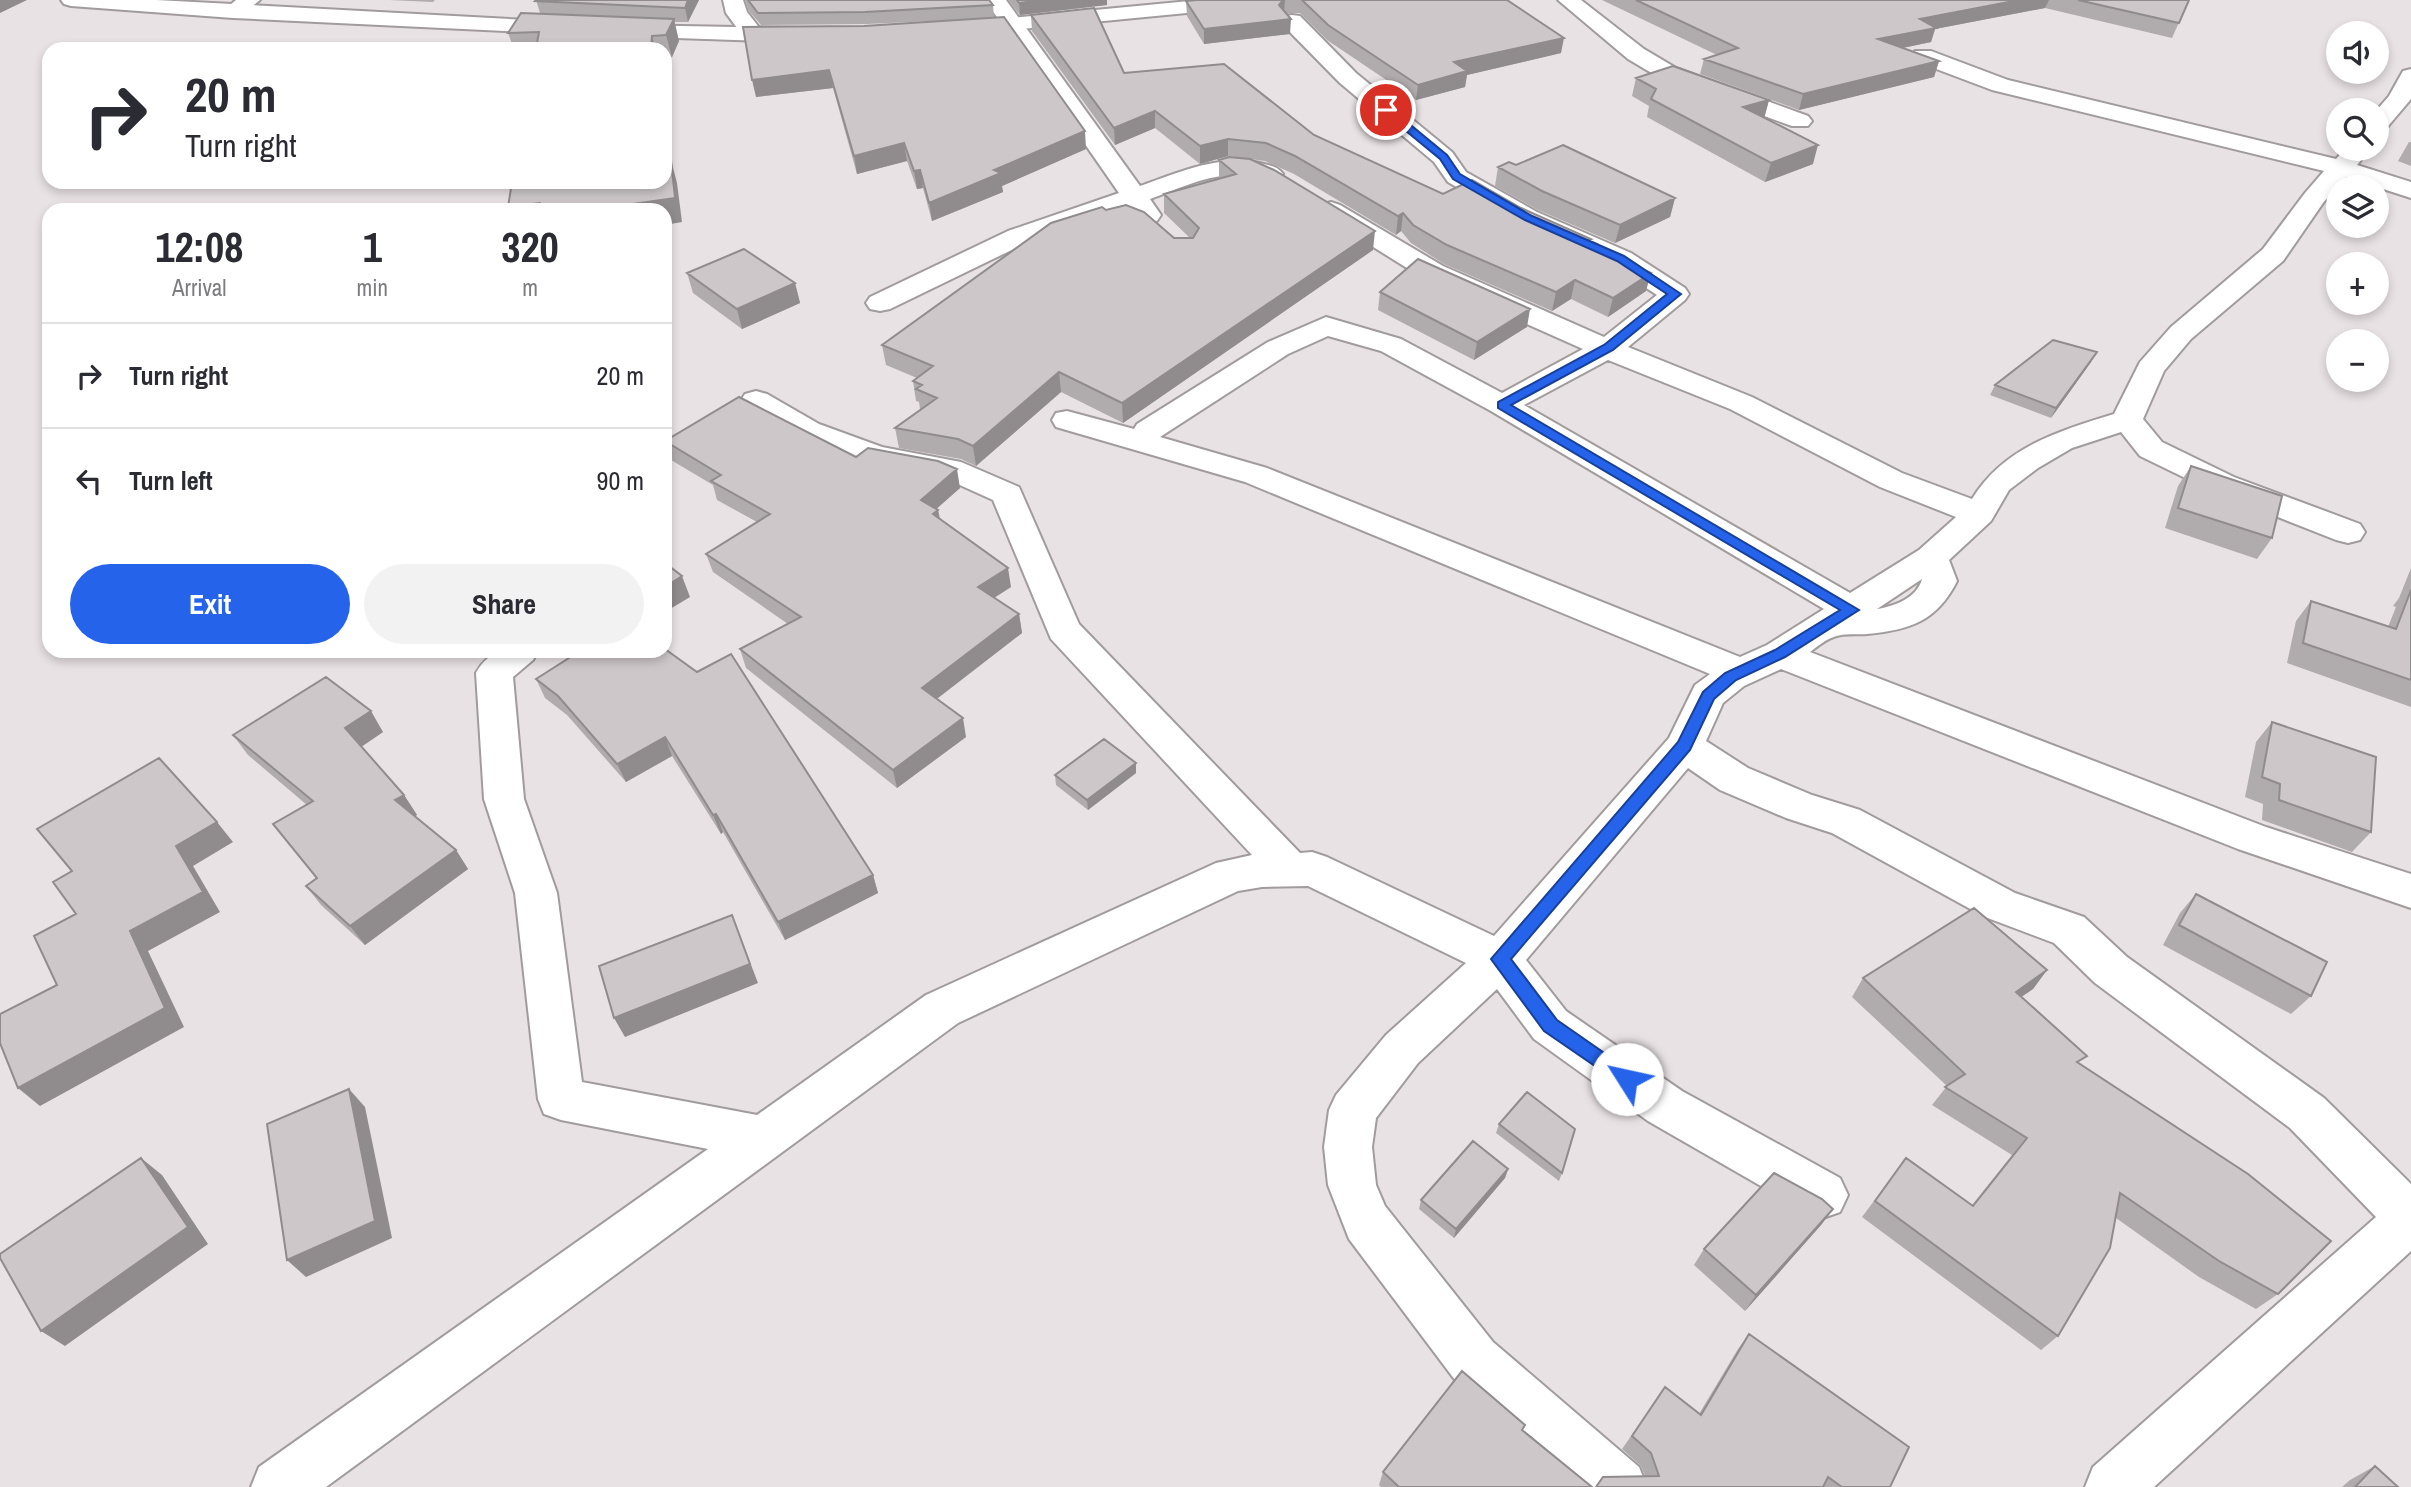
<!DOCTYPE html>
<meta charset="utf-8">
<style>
body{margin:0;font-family:"Archivo Narrow",sans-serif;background:#f2f2f3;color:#2b2b33;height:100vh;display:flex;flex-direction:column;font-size:26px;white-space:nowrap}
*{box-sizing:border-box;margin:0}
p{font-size:23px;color:#7c7c81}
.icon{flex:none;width:38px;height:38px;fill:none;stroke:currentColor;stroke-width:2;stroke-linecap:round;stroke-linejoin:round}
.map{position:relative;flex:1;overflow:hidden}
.side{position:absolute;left:42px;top:203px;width:630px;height:455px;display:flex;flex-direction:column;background:#fff;border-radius:21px;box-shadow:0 4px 10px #0003}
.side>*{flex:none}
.top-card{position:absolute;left:42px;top:42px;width:630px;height:147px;border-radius:21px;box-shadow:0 4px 10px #0003;background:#fff;color:#2b2b33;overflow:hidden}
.fabs{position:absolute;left:2326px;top:21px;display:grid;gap:14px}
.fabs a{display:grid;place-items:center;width:63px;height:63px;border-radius:50%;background:#fff;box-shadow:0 4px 10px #0003;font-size:35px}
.pin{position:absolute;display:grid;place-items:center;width:60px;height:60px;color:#fff;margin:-30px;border:4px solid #fff;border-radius:50%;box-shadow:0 2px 7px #0007}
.me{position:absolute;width:77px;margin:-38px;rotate:305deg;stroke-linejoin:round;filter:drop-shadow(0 0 5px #0008)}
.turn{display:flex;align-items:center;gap:24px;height:147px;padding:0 28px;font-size:32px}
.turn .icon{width:91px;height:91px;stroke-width:2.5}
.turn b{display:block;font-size:49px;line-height:60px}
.eta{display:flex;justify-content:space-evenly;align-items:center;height:119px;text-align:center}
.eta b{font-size:42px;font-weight:800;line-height:49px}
.primary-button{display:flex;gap:14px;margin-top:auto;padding:14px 28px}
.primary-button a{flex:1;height:80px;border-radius:42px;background:#2563eb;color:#fff;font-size:28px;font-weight:800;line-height:80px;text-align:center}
.primary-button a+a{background:#f2f2f3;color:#2b2b33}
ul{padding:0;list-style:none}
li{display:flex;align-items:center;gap:21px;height:105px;padding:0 28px;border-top:2px solid #e1e1e2}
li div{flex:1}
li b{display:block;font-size:26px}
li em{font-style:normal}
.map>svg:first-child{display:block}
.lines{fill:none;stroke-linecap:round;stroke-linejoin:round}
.street-casing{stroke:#a19b9c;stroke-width:4}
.secondary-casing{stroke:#a19b9c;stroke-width:4}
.street{fill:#fff;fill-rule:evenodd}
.secondary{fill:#fff;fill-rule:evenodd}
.wall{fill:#b0abad}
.shaded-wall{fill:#908b8d}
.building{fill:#cdc7c9;stroke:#908b8d;stroke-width:2}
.route{fill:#2563eb;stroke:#184099;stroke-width:2}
</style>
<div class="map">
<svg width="2411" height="1487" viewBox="0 0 2411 1487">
<rect width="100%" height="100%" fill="#e9e2e4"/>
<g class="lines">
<defs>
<path id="street" d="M 236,0 L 260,0 L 240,16 L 226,16 L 222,12 Z
M 723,0 L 743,0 L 747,12 L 765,35 L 762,40 L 746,40 L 726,13 Z
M 985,0 L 1006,0 L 1140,186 C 1180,172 1221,153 1264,164 C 1272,166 1278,167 1283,174 L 1279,179 C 1263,183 1247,173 1230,175 C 1202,177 1175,190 1150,199 L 1161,215 L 1157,221 L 1148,223 L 1139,221 L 1129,206 L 1026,243 L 890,309 L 880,311 L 870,309 L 866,303 L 870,297 L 1008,231 L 1119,193 Z
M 1558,0 L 1581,0 L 1644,49 L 1676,68 L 1808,116 L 1812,121 L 1808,126 L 1792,126 L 1660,78 L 1628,59 Z
M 1292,15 L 1300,16 L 1356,73 L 1452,152 L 1466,172 L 1537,212 L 1631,253 L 1685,288 L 1689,294 L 1685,300 L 1628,347 L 1752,397 L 1902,473 L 1972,499 C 2004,447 2059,431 2114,414 L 2140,362 L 2171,327 L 2263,249 L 2305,193 L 2324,171 L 1992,90 L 1915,61 L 1912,56 L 1915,51 L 1931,51 L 2008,80 L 2336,159 L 2345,149 L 2370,149 L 2357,165 L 2411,182 L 2411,198 L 2346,177 L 2323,203 L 2283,261 L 2191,339 L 2164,371 L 2143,419 L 2162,442 L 2234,477 L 2360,524 L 2365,532 L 2360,540 L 2348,543 L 2336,540 L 2212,491 L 2140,456 L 2121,432 L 2072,448 L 2038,468 L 2009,490 L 1991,521 L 1949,560 L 1957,581 C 1937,621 1910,630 1867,634 C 1857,635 1843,633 1834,637 C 1826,639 1817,647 1810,652 L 2266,827 L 2411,874 L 2411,908 L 2238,849 L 1781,669 L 1744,686 L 1723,703 L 1706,741 L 1748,768 L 1812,795 L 1860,810 L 2015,893 L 2084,917 L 2127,957 L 2324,1098 L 2411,1184 L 2411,1251 L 2154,1487 L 2085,1487 L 2093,1467 L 2376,1217 L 2290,1128 L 2095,983 L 2054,943 L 1985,917 L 1832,833 L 1786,818 L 1720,790 L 1688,768 L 1526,960 L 1566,1011 L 1682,1091 L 1840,1178 L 1848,1195 L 1840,1212 L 1823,1218 L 1806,1212 L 1648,1121 L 1534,1039 L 1497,989 L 1418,1063 L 1376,1118 L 1372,1147 L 1376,1185 L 1385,1206 L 1493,1342 L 1639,1467 L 1647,1487 L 1577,1487 L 1455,1380 L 1349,1239 L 1328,1185 L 1324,1147 L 1329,1110 L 1336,1095 L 1386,1035 L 1466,963 L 1308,886 L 1262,887 L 1238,891 L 958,1023 L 326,1487 L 251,1487 L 259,1467 L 708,1149 L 561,1120 L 544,1114 L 538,1099 L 515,893 L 484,799 L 476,673 C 492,645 510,651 538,651 L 533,660 L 513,677 L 524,799 L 557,893 L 582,1082 L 757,1115 L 926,995 L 1216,863 L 1252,855 L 1051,639 L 993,500 L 942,477 L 865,463 L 797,438 L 745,406 L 741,400 L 745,394 L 756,391 L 767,394 L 819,424 L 882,447 L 961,462 L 1019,487 L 1079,624 L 1300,853 L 1312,852 L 1327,857 L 1494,936 L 1669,738 L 1695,685 L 1710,674 L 1245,482 L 1056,427 L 1052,420 L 1056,413 L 1067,411 L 1134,429 L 1137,424 L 1268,342 L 1326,317 L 1401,339 L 1502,393 L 1583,349 L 1423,278 L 1322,215 L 1318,210 L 1322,205 L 1331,202 L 1340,205 L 1443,266 L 1604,337 L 1657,295 L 1611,265 L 1519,224 L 1448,182 L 1434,162 L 1340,83 L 1284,26 L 1281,21 L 1284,16 ZM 1328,336 L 1381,351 L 1491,411 L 1824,609 L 1767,645 L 1740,657 L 1267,468 L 1160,437 L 1288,354 ZM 1608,360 L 1730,409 L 1880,487 L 1956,517 L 1919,550 L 1850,593 L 1524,405 ZM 1922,579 C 1917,598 1895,606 1877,609 Z
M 2411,69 L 2411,99 L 2384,131 L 2376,133 L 2376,111 L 2389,96 L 2403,71 Z"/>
<path id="secondary" d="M 61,0 L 156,0 L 566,22 L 574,23 L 577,28 L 574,33 L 566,34 L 233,18 L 71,6 L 64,4 Z
M 1200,0 L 1269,0 L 1266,4 L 1259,6 L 958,35 L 950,34 L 947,29 L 950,24 L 958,23 Z
M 626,25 L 797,28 L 805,30 L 808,35 L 805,40 L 797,42 L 618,36 L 615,31 L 618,26 Z"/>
</defs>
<use href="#street" class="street-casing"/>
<use href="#secondary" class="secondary-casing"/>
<use href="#street" class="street"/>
<use href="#secondary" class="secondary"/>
</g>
<path class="wall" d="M 389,0 L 435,0 L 433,2 Z
M 536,0 L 699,0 L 688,22 L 674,22 L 679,41 L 672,57 L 665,57 L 665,49 L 514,49 L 508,33 L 540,13 Z
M 745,0 L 989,0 L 993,5 L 994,18 L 1086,149 L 1002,186 L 1003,192 L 932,221 L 923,188 L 917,189 L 907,161 L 857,174 L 833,88 L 756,97 L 864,26 L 977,19 L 867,24 L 761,25 L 749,11 Z
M 1008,0 L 1107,0 L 1107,5 L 1020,15 Z
M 1197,0 L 1507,0 L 1561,53 L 1467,75 L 1465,87 L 1416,100 L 1327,40 L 1300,13 L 1286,13 L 1290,34 L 1204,44 L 1187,16 L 1186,1 Z
M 1602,0 L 2189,0 L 2172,38 L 2045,8 L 1935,29 L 1931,42 L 1903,48 L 1939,61 L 1934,77 L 1799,110 L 1700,74 L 1704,59 L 1717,55 Z
M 1031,15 L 1124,73 L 1314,135 L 1443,194 L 1521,208 L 1591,239 L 1590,241 L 1596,248 L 1646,291 L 1608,317 L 1571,299 L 1552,311 L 1444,264 L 1411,243 L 1401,231 L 1396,235 L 1294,174 L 1265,161 L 1228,156 L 1200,164 L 1155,128 L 1115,145 L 1032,31 Z
M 1636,78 L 1769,100 L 1764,118 L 1813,164 L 1765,182 L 1647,117 L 1649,106 L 1632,96 Z
M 2409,142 L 2411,142 L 2411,166 L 2398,161 Z
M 1219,160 L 1373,250 L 1123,423 L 1061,392 L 976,466 L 961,459 L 899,448 L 895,428 L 921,409 L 920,409 L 919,402 L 916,401 L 913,381 L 917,378 L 886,365 L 882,345 L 1106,210 L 1174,238 L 1190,238 L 1164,213 L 1164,194 L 1219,178 Z
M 1516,165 L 1675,198 L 1670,217 L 1615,243 L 1538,210 L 1495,186 L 1498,167 Z
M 687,273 L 795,283 L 800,303 L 742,329 L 693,293 Z
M 1380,292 L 1527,327 L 1474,360 L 1378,310 Z
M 2091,362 L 2051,418 L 1990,395 L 1995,385 Z
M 665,441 L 856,457 L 960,488 L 936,509 L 938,510 L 940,518 L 1011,587 L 994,598 L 1019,614 L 1022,633 L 937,699 L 966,737 L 897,788 L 746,668 L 740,649 L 788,624 L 713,572 L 706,554 L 757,522 L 717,500 L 713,485 L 671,460 Z
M 2191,466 L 2272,538 L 2257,559 L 2165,528 L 2178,486 Z
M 2411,568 L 2411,707 L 2287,663 L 2296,621 L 2311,601 L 2388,627 L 2396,607 L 2393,606 L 2399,598 Z
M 580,651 L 873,875 L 878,893 L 785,940 L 723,832 L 721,834 L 672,756 L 626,782 L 567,715 L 545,698 L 536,679 Z
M 2272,722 L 2371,832 L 2352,852 L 2262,820 L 2263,804 L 2245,797 L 2256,742 Z
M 383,732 L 361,747 L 404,795 L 417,815 L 415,816 L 456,850 L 468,869 L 365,945 L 321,905 L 306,886 L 316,878 L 273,824 L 307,805 L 248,755 L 233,735 Z
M 1136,773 L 1088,810 L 1056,785 L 1055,775 Z
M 2196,894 L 2311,996 L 2291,1014 L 2163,945 L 2180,913 Z
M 2047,970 L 2033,989 L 2021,997 L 2278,1294 L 2256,1309 L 2199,1277 L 2116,1218 L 2058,1336 L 2041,1350 L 1862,1217 L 1906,1158 L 1972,1205 L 2012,1155 L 1932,1105 L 1947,1086 L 1852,997 L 1863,978 Z
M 1499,1124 L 1562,1173 L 1559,1181 L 1496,1133 Z
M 1508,1169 L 1505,1178 L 1454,1238 L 1419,1209 L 1421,1200 Z
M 1833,1209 L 1821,1225 L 1745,1311 L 1694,1265 L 1704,1249 Z
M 1749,1334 L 1890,1487 L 1596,1487 L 1645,1476 L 1641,1466 L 1622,1449 L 1665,1387 L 1699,1414 L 1738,1349 Z
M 1523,1430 L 1592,1487 L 1381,1487 L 1379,1485 L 1383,1472 Z
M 2375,1466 L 2398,1487 L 2342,1487 L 2350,1480 Z"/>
<path class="shaded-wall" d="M 0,0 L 27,0 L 0,13 Z
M 688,0 L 699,0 L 688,22 L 685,8 Z
M 1042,0 L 1107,0 L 1107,5 L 1020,15 L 1019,3 Z
M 1283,0 L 1285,0 L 1284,13 L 1279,5 Z
M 2019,0 L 2049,0 L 2045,8 L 1935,29 L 1931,42 L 1873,54 L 1878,39 L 1920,19 Z
M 674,19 L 679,41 L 672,57 L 666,35 Z
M 1291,19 L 1290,34 L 1204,44 L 1204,29 Z
M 652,36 L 656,49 L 651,49 Z
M 1564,38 L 1561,53 L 1467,75 L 1465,87 L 1416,100 L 1418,85 L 1454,62 Z
M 1939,61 L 1934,77 L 1799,110 L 1803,94 Z
M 829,70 L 833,88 L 756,97 L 752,80 Z
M 1769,100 L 1764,119 L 1743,107 Z
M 1155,111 L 1155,128 L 1115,145 L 1114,128 Z
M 1085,131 L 1086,149 L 1002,186 L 1003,192 L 932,221 L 929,203 L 994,170 Z
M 1228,139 L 1228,156 L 1200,164 L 1200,146 Z
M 904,143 L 907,161 L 857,174 L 854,156 Z
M 1818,145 L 1813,164 L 1765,182 L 1771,163 Z
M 671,160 L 677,183 L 682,222 L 665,225 L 665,210 L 605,210 L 604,208 Z
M 920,170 L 923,188 L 917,189 L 914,171 Z
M 1675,198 L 1670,217 L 1615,243 L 1620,225 Z
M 540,203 L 543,210 L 509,210 L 508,207 Z
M 1403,213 L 1401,231 L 1396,235 L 1398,216 Z
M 1375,231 L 1373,250 L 1123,423 L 1122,403 Z
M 1651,273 L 1646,291 L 1608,317 L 1613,298 Z
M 1575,280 L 1571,299 L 1552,311 L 1556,292 Z
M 795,283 L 800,303 L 742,329 L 737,309 Z
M 1530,309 L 1527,327 L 1474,360 L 1477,342 Z
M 2097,352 L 2091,362 L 2051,418 L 2056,408 Z
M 1059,372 L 1061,392 L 976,466 L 973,446 Z
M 957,469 L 960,488 L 925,519 L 921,500 Z
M 938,510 L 941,529 L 933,514 Z
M 1008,568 L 1011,587 L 981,606 L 978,587 Z
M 682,576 L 690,597 L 665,612 L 665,587 Z
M 1019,614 L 1022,633 L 926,707 L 922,688 Z
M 371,711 L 383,732 L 358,749 L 345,728 Z
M 963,718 L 966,737 L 897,788 L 893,770 Z
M 665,737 L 672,756 L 626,782 L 617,764 Z
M 1136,763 L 1136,773 L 1088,810 L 1087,800 Z
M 404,795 L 417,815 L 408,820 L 395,800 Z
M 716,814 L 723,832 L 721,834 L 713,815 Z
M 217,822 L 233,842 L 193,866 L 220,912 L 148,951 L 184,1027 L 40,1106 L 18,1088 L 130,931 L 176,846 Z
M 456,850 L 468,869 L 365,945 L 350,926 Z
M 873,875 L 878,893 L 785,940 L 778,922 Z
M 732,915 L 758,983 L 625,1037 L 614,1018 Z
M 2047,970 L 2033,989 L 2002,1010 L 2016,992 Z
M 349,1089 L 365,1107 L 392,1238 L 306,1277 L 287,1260 Z
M 141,1158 L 162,1175 L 208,1244 L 65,1346 L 41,1331 Z
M 1508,1169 L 1505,1178 L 1454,1238 L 1456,1229 Z
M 1833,1209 L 1821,1225 L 1745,1311 L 1756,1295 Z"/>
<path class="building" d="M 536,0 L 688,0 L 685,8 L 535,1 Z
M 748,0 L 989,0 L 993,5 L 865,12 L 758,13 Z
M 1017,0 L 1042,0 L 1019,3 Z
M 1197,0 L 1283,0 L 1279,5 L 1291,19 L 1204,29 L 1186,1 Z
M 1302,0 L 1507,0 L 1564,38 L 1454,62 L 1467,71 L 1418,85 L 1328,25 Z
M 1636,0 L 2019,0 L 1920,19 L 1936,28 L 1878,39 L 1939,61 L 1803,94 L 1704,59 L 1738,48 Z
M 2078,0 L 2189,0 L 2179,23 Z
M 1094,8 L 1124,73 L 1224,64 L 1314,135 L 1443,194 L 1472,180 L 1521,208 L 1591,239 L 1588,240 L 1597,244 L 1593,247 L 1651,273 L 1613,298 L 1575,280 L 1556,292 L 1447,245 L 1413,225 L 1403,213 L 1398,216 L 1295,156 L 1266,143 L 1228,139 L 1200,146 L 1155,111 L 1114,128 L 1031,15 Z
M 521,13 L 674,19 L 666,35 L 652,36 L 651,49 L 536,49 L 539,32 L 508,33 Z
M 1004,17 L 1085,131 L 994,170 L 1001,173 L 929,203 L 920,170 L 914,171 L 904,143 L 854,156 L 829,70 L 752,80 L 743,27 L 864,26 Z
M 1673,66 L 1769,100 L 1743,107 L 1818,145 L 1771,163 L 1651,99 L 1656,89 L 1636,78 Z
M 1563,145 L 1675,198 L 1620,225 L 1542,191 L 1498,167 L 1509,162 L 1516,165 Z
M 1229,157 L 1250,159 L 1274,170 L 1375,231 L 1122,403 L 1059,372 L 973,446 L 958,439 L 895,428 L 937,398 L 916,389 L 922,385 L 913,381 L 933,366 L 882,345 L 1051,223 L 1102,207 L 1106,210 L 1126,205 L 1144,212 L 1174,238 L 1193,238 L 1199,228 L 1164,194 L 1236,174 L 1219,160 Z
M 671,160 L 675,198 L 604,208 L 605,210 L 545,210 L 540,203 L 508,207 L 512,182 L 665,182 L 665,161 Z
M 744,249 L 795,283 L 737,309 L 687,273 Z
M 1418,259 L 1530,309 L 1477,342 L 1380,292 Z
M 2053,340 L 2097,352 L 2056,408 L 1995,385 Z
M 739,397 L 856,457 L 868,448 L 938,461 L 957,469 L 921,500 L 938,510 L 933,514 L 1008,568 L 978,587 L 1019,614 L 922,688 L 963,718 L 893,770 L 740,649 L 801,617 L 706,554 L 770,514 L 711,481 L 721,475 L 665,441 Z
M 2191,466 L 2282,496 L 2272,538 L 2178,508 Z
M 665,563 L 682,576 L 665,587 Z
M 2411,590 L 2411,680 L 2303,643 L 2311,601 L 2396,629 Z
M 665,649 L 697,672 L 731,654 L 873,875 L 778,922 L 716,814 L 713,815 L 665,737 L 617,764 L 558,696 L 536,679 L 580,651 L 665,651 Z
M 326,677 L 371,711 L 345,728 L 404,795 L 395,800 L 456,850 L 350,926 L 306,886 L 317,878 L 273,824 L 313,801 L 233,735 Z
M 2272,722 L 2376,757 L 2371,832 L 2279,800 L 2280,784 L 2262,777 Z
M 1104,739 L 1136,763 L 1087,800 L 1055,775 Z
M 159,758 L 217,822 L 176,846 L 203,892 L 130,931 L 165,1008 L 18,1088 L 0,1043 L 0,1014 L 57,985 L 34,936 L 76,914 L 53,882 L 72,871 L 37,829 Z
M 2196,894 L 2327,962 L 2311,996 L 2179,925 Z
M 1974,908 L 2047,970 L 2016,992 L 2087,1056 L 2077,1062 L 2248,1174 L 2331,1241 L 2278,1294 L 2219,1261 L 2120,1193 L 2110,1248 L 2058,1336 L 1875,1201 L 1906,1158 L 1973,1206 L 2027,1138 L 1945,1087 L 1965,1074 L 1863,978 Z
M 732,915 L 750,964 L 614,1018 L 599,966 Z
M 349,1089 L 375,1221 L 287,1260 L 267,1124 Z
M 1527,1092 L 1575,1129 L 1562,1173 L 1499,1124 Z
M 1473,1141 L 1508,1169 L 1456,1229 L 1421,1200 Z
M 141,1158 L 188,1227 L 41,1331 L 0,1258 L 0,1254 Z
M 1774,1173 L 1822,1199 L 1833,1209 L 1756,1295 L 1704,1249 Z
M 1749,1334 L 1909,1447 L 1890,1487 L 1842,1487 L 1828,1477 L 1823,1487 L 1596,1487 L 1603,1477 L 1659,1476 L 1651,1453 L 1632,1436 L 1665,1387 L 1701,1415 Z
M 1462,1371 L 1525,1425 L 1522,1430 L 1592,1487 L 1399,1487 L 1383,1472 Z
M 2375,1466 L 2398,1487 L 2355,1487 Z"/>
<path class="route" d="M 1383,108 L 1390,108 L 1447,155 L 1460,174 L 1532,216 L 1624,256 L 1681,294 L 1613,350 L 1511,405 L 1859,610 L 1785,657 L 1736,680 L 1714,699 L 1690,750 L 1511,959 L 1557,1020 L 1633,1073 L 1636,1079 L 1633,1085 L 1627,1088 L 1544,1031 L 1491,959 L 1678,742 L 1703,692 L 1725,673 L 1775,650 L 1840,610 L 1498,408 L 1498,402 L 1604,345 L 1667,294 L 1617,261 L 1525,220 L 1453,179 L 1440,159 L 1383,112 Z"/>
</svg>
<div class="fabs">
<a><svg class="icon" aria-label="sound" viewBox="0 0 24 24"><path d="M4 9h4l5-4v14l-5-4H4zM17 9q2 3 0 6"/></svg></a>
<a><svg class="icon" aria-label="search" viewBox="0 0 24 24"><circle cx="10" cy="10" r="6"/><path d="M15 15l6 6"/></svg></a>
<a><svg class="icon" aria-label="layers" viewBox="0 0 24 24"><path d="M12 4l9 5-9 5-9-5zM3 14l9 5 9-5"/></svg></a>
<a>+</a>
<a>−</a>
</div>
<div class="pin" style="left:1386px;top:110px;background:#d93025"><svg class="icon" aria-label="arrive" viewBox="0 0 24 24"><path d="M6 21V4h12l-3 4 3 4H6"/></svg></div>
<svg class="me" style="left:1627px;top:1079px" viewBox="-20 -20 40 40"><circle r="19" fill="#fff"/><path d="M0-13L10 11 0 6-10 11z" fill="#2563eb"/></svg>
<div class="top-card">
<div class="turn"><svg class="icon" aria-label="right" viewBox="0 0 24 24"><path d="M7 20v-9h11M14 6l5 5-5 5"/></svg><div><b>20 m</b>Turn right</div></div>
</div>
<section class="side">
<div class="eta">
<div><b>12:08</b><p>Arrival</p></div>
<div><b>1</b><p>min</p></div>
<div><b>320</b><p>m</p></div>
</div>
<ul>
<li><svg class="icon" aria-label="right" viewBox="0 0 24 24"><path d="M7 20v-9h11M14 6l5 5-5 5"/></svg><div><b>Turn right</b></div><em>20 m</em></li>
<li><svg class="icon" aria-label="left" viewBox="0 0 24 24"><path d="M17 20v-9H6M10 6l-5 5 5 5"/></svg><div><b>Turn left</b></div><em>90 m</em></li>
</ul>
<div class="primary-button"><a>Exit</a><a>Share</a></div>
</section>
</div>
